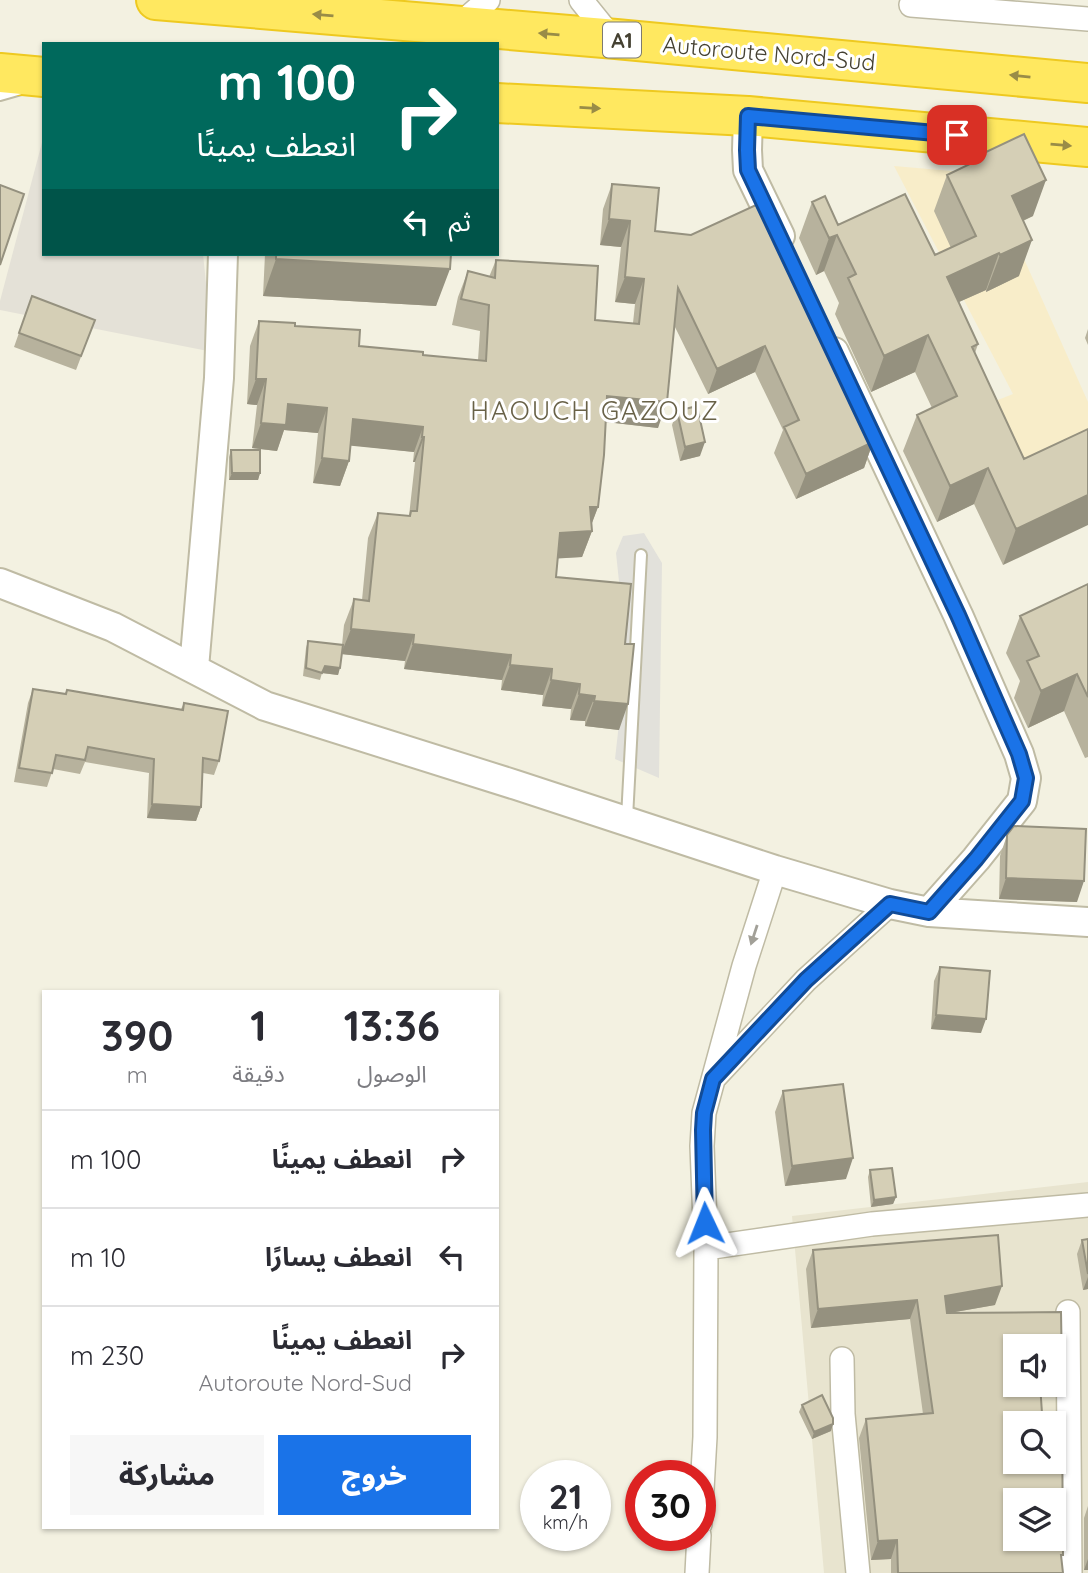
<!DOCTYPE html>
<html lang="ar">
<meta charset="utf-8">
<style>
body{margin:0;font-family:Quicksand,"Noto Sans Arabic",sans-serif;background:#f7f7f7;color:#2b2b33;direction:rtl;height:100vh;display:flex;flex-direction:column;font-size:26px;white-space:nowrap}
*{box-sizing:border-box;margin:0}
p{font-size:23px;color:#7c7c81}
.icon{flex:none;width:38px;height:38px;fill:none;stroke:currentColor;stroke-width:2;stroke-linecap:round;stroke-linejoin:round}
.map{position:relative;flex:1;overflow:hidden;direction:ltr}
.panel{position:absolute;left:42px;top:990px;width:457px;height:539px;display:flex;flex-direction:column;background:#fff;border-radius:0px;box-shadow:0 2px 5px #0004;direction:rtl}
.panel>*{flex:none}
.top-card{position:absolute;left:42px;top:42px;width:457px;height:214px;border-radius:0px;box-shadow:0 2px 5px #0004;direction:rtl;background:#00695c;color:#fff;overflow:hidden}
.buttons{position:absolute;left:1003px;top:1334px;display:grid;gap:14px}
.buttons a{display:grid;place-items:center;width:63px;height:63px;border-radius:0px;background:#fff;box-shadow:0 2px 5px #0004;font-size:35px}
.speed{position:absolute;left:520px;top:1460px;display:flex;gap:14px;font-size:35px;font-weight:700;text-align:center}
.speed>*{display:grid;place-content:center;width:91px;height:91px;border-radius:50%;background:#fff;box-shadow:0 2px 5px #0004;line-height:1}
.speed small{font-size:18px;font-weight:400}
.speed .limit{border:10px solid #d22;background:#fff;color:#111}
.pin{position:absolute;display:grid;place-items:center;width:60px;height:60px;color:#fff;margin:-30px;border-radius:14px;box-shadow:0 4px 10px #0006}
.me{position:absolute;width:77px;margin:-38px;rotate:358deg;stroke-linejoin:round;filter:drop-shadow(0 0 5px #0008)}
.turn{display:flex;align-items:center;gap:24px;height:147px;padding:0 28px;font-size:32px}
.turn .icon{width:91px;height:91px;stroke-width:2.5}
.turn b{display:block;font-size:49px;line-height:60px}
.then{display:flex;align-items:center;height:66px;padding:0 28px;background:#0003;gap:14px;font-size:26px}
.eta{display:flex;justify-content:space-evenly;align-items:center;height:119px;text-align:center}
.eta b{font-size:42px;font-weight:800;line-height:49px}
.cta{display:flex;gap:14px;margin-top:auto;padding:14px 28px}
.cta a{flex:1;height:80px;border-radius:0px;background:#1a73e8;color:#fff;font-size:28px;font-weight:800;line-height:80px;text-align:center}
.cta a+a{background:#f7f7f7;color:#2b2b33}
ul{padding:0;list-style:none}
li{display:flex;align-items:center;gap:21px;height:98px;padding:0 28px;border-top:2px solid #e1e1e2}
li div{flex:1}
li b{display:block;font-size:26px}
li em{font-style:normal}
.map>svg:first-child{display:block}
.residential{fill:#e8e4cf;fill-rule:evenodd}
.commercial{fill:#f8edc9}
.industrial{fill:#e4e1d7}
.parking{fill:#e2e1db}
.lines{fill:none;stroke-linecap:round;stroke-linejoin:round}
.service-casing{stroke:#bfbba4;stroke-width:14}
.minor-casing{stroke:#bfbba4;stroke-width:26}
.tertiary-casing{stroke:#bfbba4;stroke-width:32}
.motorway-casing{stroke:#eec920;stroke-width:42}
.service{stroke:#fff;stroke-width:10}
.minor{stroke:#fff;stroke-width:23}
.tertiary{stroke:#fff;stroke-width:28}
.motorway{stroke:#ffe860;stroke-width:38}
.wall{fill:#b7b29d}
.shaded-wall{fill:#95917f}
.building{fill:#d5cfb6;stroke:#95917f;stroke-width:2;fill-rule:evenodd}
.oneway{fill:#998c47}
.oneway2{fill:#a2a098}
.route-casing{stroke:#114b97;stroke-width:18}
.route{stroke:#1a73e8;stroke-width:12}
.labels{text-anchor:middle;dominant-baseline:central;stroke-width:6;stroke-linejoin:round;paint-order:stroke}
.shield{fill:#fff;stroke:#7d7a70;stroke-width:2}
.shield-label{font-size:21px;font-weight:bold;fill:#454132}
.street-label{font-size:23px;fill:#454132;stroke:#fff}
.quarter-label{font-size:26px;letter-spacing:2px;fill:#696248;stroke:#fff}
</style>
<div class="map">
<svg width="1088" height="1573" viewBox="0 0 1088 1573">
<rect width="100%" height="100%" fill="#f3f1e1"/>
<path class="residential" d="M 1088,1182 L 1088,1573 L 824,1573 L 792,1216 ZM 1015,1346 L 1054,1346 L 1054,1384 L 1015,1384 ZM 1015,1423 L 1054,1423 L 1054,1461 L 1015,1461 ZM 1015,1500 L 1054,1500 L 1054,1538 L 1015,1538 Z"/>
<path class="commercial" d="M 894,166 L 986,174 L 1088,402 L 1088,464 L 989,508 L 950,419 L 1013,394 Z"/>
<path class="industrial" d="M 44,135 L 44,254 L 203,254 L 213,352 L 0,310 L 0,301 Z"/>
<path class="parking" d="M 644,533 L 662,563 L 659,778 L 615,759 L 625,670 L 622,610 L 616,553 L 623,536 Z"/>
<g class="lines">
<defs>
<path id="service" d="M 0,95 L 21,89
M 627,818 L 641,555"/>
<path id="minor" d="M 581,0 L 602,26 L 616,39
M 911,5 L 1088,19
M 458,26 L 488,0
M 715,1077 L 806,980 L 890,904
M 706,1248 L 872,1224 L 1088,1205
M 1068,1312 L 1070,1573
M 842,1359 L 843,1414 L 858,1573
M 700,1524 L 705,1437 L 706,1248 L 702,1146 L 704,1113 L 744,966 L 775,870
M 697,1573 L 699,1535"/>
<path id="tertiary" d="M 748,116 L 747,150 L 748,170 L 780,236
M 834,352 L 958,615 L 1019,754 L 1026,778 L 1022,801 L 976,859 L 929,912
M 0,583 L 113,627 L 265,706 L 516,785 L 775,870 L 890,904 L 929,912 L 1088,922
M 194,668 L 219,378 L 223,254"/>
<path id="motorway" d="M 156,0 L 616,39 L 1088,83
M 0,73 L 44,77
M 497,103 L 748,116 L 1088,147"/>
</defs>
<use href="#service" class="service-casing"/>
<use href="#minor" class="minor-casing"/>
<use href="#tertiary" class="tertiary-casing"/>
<use href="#motorway" class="motorway-casing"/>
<use href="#service" class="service"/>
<use href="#minor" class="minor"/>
<use href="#tertiary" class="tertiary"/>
<use href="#motorway" class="motorway"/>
</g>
<path class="wall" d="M 969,160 L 1033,216 L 1023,221 L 1019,276 L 986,292 L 986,290 L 959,302 L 978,344 L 975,353 L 1024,459 L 1088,429 L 1003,565 L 974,504 L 937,522 L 903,451 L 917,415 L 932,408 L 915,372 L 871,392 L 835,314 L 839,303 L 824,271 L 816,275 L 799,238 L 812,202 L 838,225 L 935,255 L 951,248 L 934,211 L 947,175 L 967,166 Z
M 612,184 L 655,231 L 812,304 L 851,384 L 849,391 L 873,442 L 864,468 L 796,499 L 774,453 L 783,430 L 755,372 L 708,394 L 674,325 L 658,428 L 605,422 L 598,507 L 591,525 L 592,531 L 582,557 L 557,558 L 556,577 L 625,644 L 619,730 L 585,726 L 585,721 L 570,720 L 571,709 L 542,706 L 543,695 L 501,690 L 502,680 L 404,669 L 405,661 L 342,654 L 338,675 L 322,673 L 320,680 L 303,676 L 306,648 L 308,641 L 342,645 L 344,625 L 354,599 L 362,600 L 368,538 L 378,513 L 409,516 L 415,462 L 413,462 L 414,452 L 351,445 L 349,461 L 340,486 L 313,483 L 318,433 L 284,430 L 277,451 L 252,448 L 257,405 L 247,404 L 250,346 L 259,321 L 295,326 L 359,346 L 423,355 L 478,360 L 480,331 L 452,325 L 458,297 L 468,271 L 489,277 L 496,260 L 595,320 L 633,323 L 635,304 L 615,302 L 621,247 L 600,245 L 603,209 Z
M 265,254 L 451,254 L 436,306 L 263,296 Z
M 32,296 L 95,320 L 76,370 L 14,347 Z
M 1088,329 L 1088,345 L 1085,338 Z
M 677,411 L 700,456 L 680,461 L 672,425 Z
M 231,450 L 260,473 L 258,480 L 229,480 L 229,457 Z
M 1088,584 L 1088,757 L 1085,758 L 1064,711 L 1028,728 L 1014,698 L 1020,681 L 1006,653 L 1020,616 Z
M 33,689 L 65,694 L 67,690 L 181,709 L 184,703 L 219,761 L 214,775 L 203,773 L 201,807 L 196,821 L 147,818 L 149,773 L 85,762 L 80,774 L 53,769 L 47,787 L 14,782 L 28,703 Z
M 1007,835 L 1077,902 L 999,899 L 1000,856 Z
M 940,967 L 981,1033 L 931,1029 L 934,981 Z
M 783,1091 L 846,1179 L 785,1186 L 775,1112 Z
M 870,1170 L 896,1197 L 893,1204 L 871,1207 L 868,1177 Z
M 1088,1239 L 1088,1289 L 1083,1290 L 1077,1254 L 1082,1240 Z
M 813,1250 L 995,1305 L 949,1313 L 1062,1371 L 1055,1390 L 1041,1391 L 1042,1413 L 1063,1573 L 891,1573 L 891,1559 L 871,1560 L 859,1438 L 866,1419 L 923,1414 L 910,1319 L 811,1328 L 806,1269 Z
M 802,1405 L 831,1431 L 812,1439 L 799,1412 Z
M 1088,1506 L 1088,1570 L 1084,1570 L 1084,1518 Z"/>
<path class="shaded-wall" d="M 1046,180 L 1033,216 L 998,232 L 1012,196 Z
M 609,219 L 630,221 L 621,247 L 600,245 Z
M 837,235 L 824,271 L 816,275 L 829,238 Z
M 1032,240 L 1019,276 L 986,292 L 1000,255 Z
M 999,253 L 986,290 L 934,313 L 947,277 Z
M 276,259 L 450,269 L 436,306 L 263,296 Z
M 625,277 L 644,279 L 635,304 L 615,302 Z
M 928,335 L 915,372 L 871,392 L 884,356 Z
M 765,346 L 755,372 L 708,394 L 717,369 Z
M 256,379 L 266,379 L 257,405 L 247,404 Z
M 607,396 L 667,402 L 658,428 L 598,421 Z
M 288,404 L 327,408 L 318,433 L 284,430 L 277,451 L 252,448 L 261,423 Z
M 353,419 L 423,427 L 414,452 L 344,445 Z
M 422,437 L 424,437 L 415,462 L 413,462 Z
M 705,442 L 700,456 L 680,461 L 685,447 Z
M 873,442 L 864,468 L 796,499 L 806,474 Z
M 322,458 L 349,461 L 340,486 L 313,483 Z
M 988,468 L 974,504 L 937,522 L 950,486 Z
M 232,473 L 260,473 L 258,480 L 229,480 Z
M 1088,495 L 1088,525 L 1003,565 L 1016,529 Z
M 590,507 L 598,507 L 589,531 L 592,531 L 582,557 L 550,559 L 560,533 Z
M 351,629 L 414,635 L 405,661 L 341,654 Z
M 413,644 L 511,655 L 502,680 L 404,669 Z
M 510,665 L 552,669 L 543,695 L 501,690 Z
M 325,666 L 340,668 L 338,675 L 322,673 Z
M 1077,674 L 1064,711 L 1028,728 L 1041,691 Z
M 551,680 L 580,684 L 571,709 L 542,706 Z
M 579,694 L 595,696 L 585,721 L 570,720 Z
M 594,701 L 628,704 L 619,730 L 585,726 Z
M 152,804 L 201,807 L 196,821 L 147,818 Z
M 1006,878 L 1084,881 L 1077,902 L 999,899 Z
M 936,1015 L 986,1019 L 981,1033 L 931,1029 Z
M 853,1158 L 846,1179 L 785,1186 L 792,1166 Z
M 896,1197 L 893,1204 L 871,1207 L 874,1200 Z
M 1088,1277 L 1088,1289 L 1083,1290 Z
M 1002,1286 L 995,1305 L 938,1315 L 945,1296 Z
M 917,1300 L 910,1319 L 811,1328 L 818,1309 Z
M 1062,1371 L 1055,1390 L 1033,1391 L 1035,1384 L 1054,1384 L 1054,1372 Z
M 833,1424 L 831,1431 L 812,1439 L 814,1432 Z
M 897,1540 L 891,1559 L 871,1560 L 878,1541 Z
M 1088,1559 L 1088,1570 L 1084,1570 Z"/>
<path class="building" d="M 1024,134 L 1046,180 L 1012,196 L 1032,240 L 1000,255 L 999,253 L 947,277 L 978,344 L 972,347 L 1024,459 L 1088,429 L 1088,495 L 1016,529 L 988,468 L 950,486 L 917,415 L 957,396 L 928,335 L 884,356 L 848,278 L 856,274 L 837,235 L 829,238 L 812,202 L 825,196 L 838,225 L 905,194 L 935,255 L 976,236 L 947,175 L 970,164 L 969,160 Z
M 612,184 L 659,188 L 655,231 L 691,235 L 765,201 L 812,304 L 814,303 L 850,381 L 851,384 L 846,386 L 873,442 L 806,474 L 784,427 L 799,420 L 765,346 L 717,369 L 678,288 L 667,402 L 607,396 L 604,455 L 598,507 L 590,507 L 592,531 L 560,533 L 556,577 L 631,584 L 625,644 L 634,644 L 628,704 L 594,701 L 595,696 L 579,694 L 580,684 L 551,680 L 552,669 L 510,665 L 511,655 L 413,644 L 414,635 L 351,629 L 354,599 L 369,601 L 378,513 L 410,516 L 411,511 L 417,511 L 424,437 L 422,437 L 423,427 L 353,419 L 349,461 L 322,458 L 327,408 L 288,404 L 286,425 L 261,423 L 266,379 L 256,379 L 259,321 L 295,323 L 295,326 L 360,330 L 359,346 L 423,352 L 423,355 L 486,361 L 489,305 L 461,299 L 468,271 L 495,278 L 496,260 L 598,266 L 595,320 L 639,324 L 644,279 L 625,277 L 630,221 L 609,219 Z
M 0,185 L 24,194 L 0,265 Z
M 276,254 L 451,254 L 450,269 L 276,259 Z
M 32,296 L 95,320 L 81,356 L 19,333 Z
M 697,406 L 705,442 L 685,447 L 677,411 Z
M 231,450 L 260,450 L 260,473 L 232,473 Z
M 1088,584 L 1088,697 L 1077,674 L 1041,691 L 1027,661 L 1039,656 L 1020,616 Z
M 308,641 L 343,645 L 340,668 L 325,666 L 322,673 L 306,668 Z
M 33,689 L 66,694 L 67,690 L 183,710 L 184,703 L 228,711 L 219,761 L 203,758 L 201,807 L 152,804 L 154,759 L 88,747 L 85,760 L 56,755 L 52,773 L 19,768 Z
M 1014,826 L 1086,829 L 1084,881 L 1006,878 L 1007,835 Z
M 940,967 L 990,971 L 986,1019 L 936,1015 Z
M 843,1084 L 853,1158 L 792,1166 L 783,1091 Z
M 892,1168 L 896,1197 L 874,1200 L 870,1170 Z
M 998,1235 L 1002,1286 L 945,1296 L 947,1313 L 1061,1312 L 1062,1371 L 1054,1372 L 1054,1346 L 1015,1346 L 1015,1384 L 1040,1384 L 1042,1413 L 1062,1412 L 1063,1555 L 1061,1555 L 1063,1573 L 898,1573 L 897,1540 L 878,1541 L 866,1419 L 933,1413 L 917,1300 L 818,1309 L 813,1250 ZM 1015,1423 L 1054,1423 L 1054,1461 L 1015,1461 ZM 1015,1500 L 1054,1500 L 1054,1538 L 1015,1538 Z
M 1088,1239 L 1088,1274 L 1082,1240 Z
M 822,1395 L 833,1418 L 833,1424 L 814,1432 L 802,1405 Z"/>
<defs><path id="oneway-solid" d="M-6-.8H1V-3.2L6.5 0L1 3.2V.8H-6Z" transform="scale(1.75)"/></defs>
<g class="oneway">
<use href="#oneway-solid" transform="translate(323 15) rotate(-175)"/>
<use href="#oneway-solid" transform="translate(549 34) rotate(-175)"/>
<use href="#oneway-solid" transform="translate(1020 76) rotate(-174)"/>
<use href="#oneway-solid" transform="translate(590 108) rotate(3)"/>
<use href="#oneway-solid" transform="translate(1061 145) rotate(5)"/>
</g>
<use class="oneway2" href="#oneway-solid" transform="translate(754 935) rotate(108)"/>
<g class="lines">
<defs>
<path id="route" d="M 705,1223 L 703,1130 L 704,1113 L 713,1079 L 806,980 L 890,904 L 929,912 L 976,859 L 1022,801 L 1026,778 L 1019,754 L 958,615 L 748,170 L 747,150 L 748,116 L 957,135"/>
</defs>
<use href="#route" class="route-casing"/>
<use href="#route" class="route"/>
</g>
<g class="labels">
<rect class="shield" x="603" y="22.5" width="38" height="35" rx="5"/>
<g class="shield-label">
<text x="622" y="40">A1</text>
</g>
<g class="street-label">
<text transform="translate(769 53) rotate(5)">Autoroute Nord-Sud</text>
</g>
<g class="quarter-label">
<text x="595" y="410">HAOUCH GAZOUZ</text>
</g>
</g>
</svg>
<div class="buttons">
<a><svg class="icon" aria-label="sound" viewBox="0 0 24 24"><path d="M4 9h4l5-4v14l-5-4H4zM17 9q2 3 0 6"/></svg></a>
<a><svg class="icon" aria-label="search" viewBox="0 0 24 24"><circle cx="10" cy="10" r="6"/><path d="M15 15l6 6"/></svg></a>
<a><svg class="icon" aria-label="layers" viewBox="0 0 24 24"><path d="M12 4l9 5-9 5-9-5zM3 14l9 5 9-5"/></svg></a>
</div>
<div class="speed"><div>21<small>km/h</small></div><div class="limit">30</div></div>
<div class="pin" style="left:957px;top:135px;background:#d93025"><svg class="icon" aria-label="arrive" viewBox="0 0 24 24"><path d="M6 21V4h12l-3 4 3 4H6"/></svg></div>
<svg class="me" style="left:705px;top:1223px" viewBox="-20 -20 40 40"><path d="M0-17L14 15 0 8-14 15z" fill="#1a73e8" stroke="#fff" stroke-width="4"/></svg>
<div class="top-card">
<div class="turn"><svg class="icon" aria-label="right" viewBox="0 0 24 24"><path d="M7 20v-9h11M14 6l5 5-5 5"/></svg><div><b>100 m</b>انعطف يمينًا</div></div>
<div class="then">ثم<svg class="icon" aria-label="left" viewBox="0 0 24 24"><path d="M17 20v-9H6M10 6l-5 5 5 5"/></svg></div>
</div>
<section class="panel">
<div class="eta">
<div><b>13:36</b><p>الوصول</p></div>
<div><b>1</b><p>دقيقة</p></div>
<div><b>390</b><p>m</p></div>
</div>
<ul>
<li><svg class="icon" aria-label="right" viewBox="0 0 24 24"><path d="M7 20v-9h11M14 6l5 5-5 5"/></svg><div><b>انعطف يمينًا</b></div><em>100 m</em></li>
<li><svg class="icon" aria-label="left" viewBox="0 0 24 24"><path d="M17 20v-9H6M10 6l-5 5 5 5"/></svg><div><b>انعطف يسارًا</b></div><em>10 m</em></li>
<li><svg class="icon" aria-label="right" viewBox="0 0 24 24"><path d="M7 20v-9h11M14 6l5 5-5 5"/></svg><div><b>انعطف يمينًا</b><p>Autoroute Nord-Sud</p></div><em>230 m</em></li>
</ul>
<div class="cta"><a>خروج</a><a>مشاركة</a></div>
</section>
</div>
